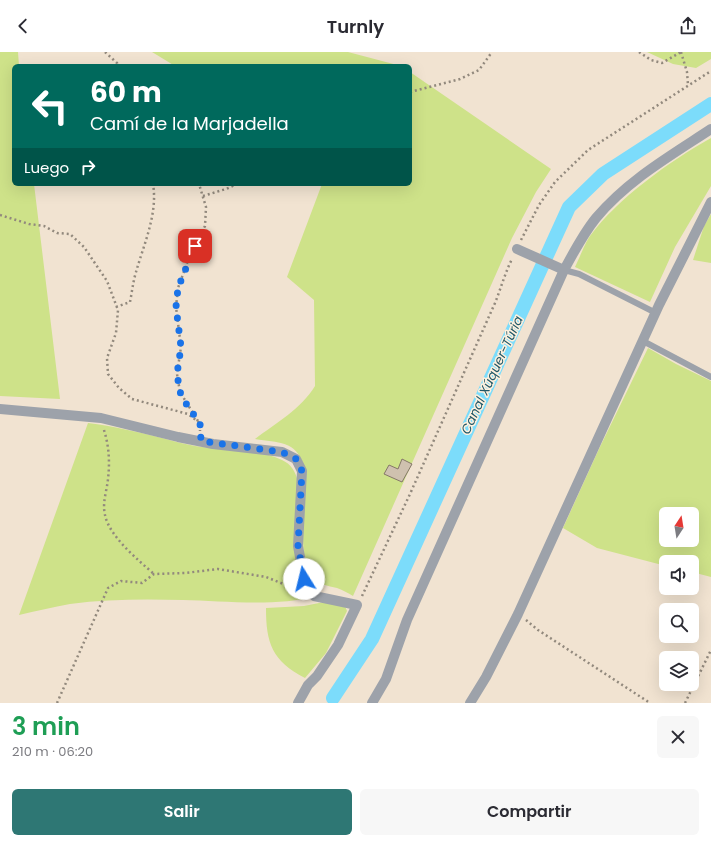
<!DOCTYPE html>
<html lang="es">
<meta charset="utf-8">
<style>
body{margin:0;font-family:Poppins,sans-serif;background:#f7f7f7;color:#2b2b33;height:100vh;display:flex;flex-direction:column;font-size:15px;white-space:nowrap}
*{box-sizing:border-box;margin:0}
p{font-size:13px;color:#7c7c81}
.icon{flex:none;width:22px;height:22px;fill:none;stroke:currentColor;stroke-width:2;stroke-linecap:round;stroke-linejoin:round}
.map{position:relative;height:651px;overflow:hidden}
.drawer{display:flex;flex-direction:column;background:#fff;flex:1}
.drawer>*{flex:none}
.guide{position:absolute;left:12px;top:12px;width:400px;height:122px;border-radius:6px;box-shadow:0 4px 16px #0002;background:#00695c;color:#fff;overflow:hidden}
.needle{width:26px;rotate:12deg}
.tools{position:absolute;left:659px;top:455px;display:grid;gap:8px}
.tools a{display:grid;place-items:center;width:40px;height:40px;border-radius:6px;background:#fff;box-shadow:0 4px 16px #0002;font-size:20px}
.pin{position:absolute;display:grid;place-items:center;width:34px;height:34px;color:#fff;margin:-17px;border-radius:8px;box-shadow:0 2px 6px #0006}
.me{position:absolute;width:44px;margin:-22px;rotate:351deg;stroke-linejoin:round;filter:drop-shadow(0 0 3px #0008)}
.turn{display:flex;align-items:center;gap:14px;height:84px;padding:0 12px;font-size:18px}
.turn .icon{width:52px;height:52px;stroke-width:2.5}
.turn b{display:block;font-size:28px;line-height:34px}
.then{display:flex;align-items:center;height:38px;padding:0 12px;background:#0003;gap:8px;font-size:15px}
.round{display:grid;place-items:center;flex:none;width:42px;height:42px;border-radius:6px;background:#f7f7f7}
.overview{display:flex;align-items:center;justify-content:space-between;height:68px;padding:0 12px}
h1{font-size:24px;font-weight:600;line-height:30px;color:#1e9e55}
.cta{display:flex;gap:8px;margin-top:auto;padding:8px 12px}
.cta a{flex:1;height:46px;border-radius:6px;background:#2e7774;color:#fff;font-size:16px;font-weight:600;line-height:46px;text-align:center}
.cta a+a{background:#f7f7f7;color:#2b2b33}
header{display:flex;justify-content:space-between;align-items:center;height:52px;padding:0 12px;background:#fff;font-size:18px;font-weight:600}
.map>svg:first-child{display:block}
.green{fill:#cee289;fill-rule:evenodd}
.lines{fill:none;stroke-linecap:round;stroke-linejoin:round}
.canal{stroke:#7cdcfb;stroke-width:14}
.building{fill:#cfc1af;stroke:#857868}
.path{stroke:#92897d;stroke-width:2.5;stroke-dasharray:2 3;stroke-linecap:butt}
.service{stroke:#9da2aa;stroke-width:6}
.minor{stroke:#9da2aa;stroke-width:10}
.route{stroke:#1a73e8;stroke-width:7;stroke-dasharray:0 12.6}
.labels{text-anchor:middle;dominant-baseline:central;stroke-width:3;stroke-linejoin:round;paint-order:stroke}
.water-label{font-size:13px;font-style:italic;fill:#215868;stroke:#fff1de}
</style>
<header><svg class="icon" aria-label="back" viewBox="0 0 24 24"><path d="M15 5l-7 7 7 7"/></svg>Turnly<svg class="icon" aria-label="share" viewBox="0 0 24 24"><path d="M12 15V3M7 8l5-5 5 5M5 13v7h14v-7"/></svg></header>
<div class="map">
<svg width="711" height="651" viewBox="0 0 711 651">
<rect width="100%" height="100%" fill="#f1e3d1"/>
<path class="green" d="M 0,0 L 18,0 L 19,14 L 14,14 L 14,132 L 34,132 L 60,347 L 0,344 Z
M 152,0 L 348,0 L 401,14 L 175,14 Z
M 647,0 L 711,0 L 711,7 L 696,16 L 673,12 Z
M 410,20 L 551,117 L 536,140 L 512,186 L 353,544 C 348,541 343,538 337,536 C 328,534 318,532 311,526 C 298,514 304,434 304,414 C 296,388 278,391 255,387 C 276,371 301,357 315,334 L 314,248 L 287,225 L 322,132 L 410,132 Z
M 711,86 L 711,134 L 675,195 L 650,250 L 575,215 C 579,207 585,191 590,184 C 618,146 670,109 711,86 Z
M 711,162 L 711,211 L 693,208 L 704,174 Z
M 648,296 L 676,312 L 711,329 L 711,525 L 692,520 L 692,510 L 666,510 L 666,514 L 597,496 L 563,476 L 598,399 ZM 666,462 L 692,462 L 692,488 L 666,488 Z
M 88,371 C 113,374 138,380 162,386 C 173,389 184,392 195,394 C 222,398 257,396 282,408 C 291,412 295,419 298,429 C 297,450 290,522 303,537 C 306,541 311,542 316,544 C 278,555 223,549 183,548 C 145,547 107,547 70,552 C 53,555 36,559 19,563 Z
M 324,550 L 345,554 L 347,559 L 326,601 L 305,626 C 272,609 266,591 266,556 L 304,554 Z"/>
<g class="lines">
<path class="canal" d="M 333,646 L 372,587 L 569,155 L 603,122 L 711,52"/>
</g>
<path class="building" d="M 402,407 L 412,412 L 402,430 L 384,422 L 389,413 L 398,417 Z"/>
<g class="lines">
<path class="path" d="M 105,0 L 117,11 L 118,14
M 639,0 L 651,8 L 662,11 L 681,0
M 681,0 L 687,20 L 688,33
M 410,40 L 460,27 L 479,18 L 492,0
M 203,144 L 226,137 L 237,132
M 0,163 L 29,172 L 44,174 L 57,181 L 70,182 L 84,195 L 107,229 L 118,258 L 116,281 L 107,306 L 108,322 L 119,336 L 132,347 L 188,362 L 200,371 L 200,379
M 521,188 L 539,153 L 555,130 L 588,98 L 711,19
M 116,255 L 130,250 C 132,240 133,230 136,220 C 144,192 158,161 153,132
M 198,369 L 180,340 L 177,322 L 181,295 L 176,255 L 178,236 L 190,203 L 205,174 L 206,155 L 199,132
M 104,378 C 109,394 110,410 108,427 C 107,438 102,451 105,463 C 109,484 138,508 154,522
M 362,544 L 410,442 L 495,251 C 501,236 505,221 512,207
M 526,568 L 538,578 L 650,651
M 57,651 L 108,536 L 121,529 L 142,531 L 154,522 L 185,521 L 218,517 L 266,525 L 296,537
M 685,651 L 711,598"/>
<path class="service" d="M 564,218 L 579,222 L 656,261
M 643,289 L 711,325"/>
<path class="minor" d="M 517,197 L 564,218
M 0,357 L 101,366 L 178,385 L 213,392 L 282,400 L 296,407 L 302,419 L 298,494 L 304,527 L 314,544 L 357,553 L 338,593 L 317,624 L 308,633 L 298,651
M 372,651 L 386,627 L 407,568 L 564,218 C 574,200 583,182 596,166 C 628,128 670,104 711,77
M 470,651 L 486,625 L 518,562 L 659,253 L 711,150"/>
</g>
<g class="lines">
<path class="route" d="M 195,194 L 178,236 L 176,255 L 181,295 L 177,322 L 180,340 L 188,355 L 200,371 L 201,389 L 282,400 L 296,407 L 302,419 L 298,494 L 304,527"/>
</g>
<g class="labels">
<g class="water-label">
<text transform="translate(492 323) rotate(-65)">Canal Xúquer-Túria</text>
</g>
</g>
</svg>
<div class="tools">
<a><svg class="needle" viewBox="-14 -14 28 28"><path d="M0-13l5 13h-10z" fill="#e53935"/><path d="M0 13l5-13h-10z" fill="#7c7c81"/></svg></a>
<a><svg class="icon" aria-label="sound" viewBox="0 0 24 24"><path d="M4 9h4l5-4v14l-5-4H4zM17 9q2 3 0 6"/></svg></a>
<a><svg class="icon" aria-label="search" viewBox="0 0 24 24"><circle cx="10" cy="10" r="6"/><path d="M15 15l6 6"/></svg></a>
<a><svg class="icon" aria-label="layers" viewBox="0 0 24 24"><path d="M12 4l9 5-9 5-9-5zM3 14l9 5 9-5"/></svg></a>
</div>
<div class="pin" style="left:195px;top:194px;background:#d93025"><svg class="icon" aria-label="arrive" viewBox="0 0 24 24"><path d="M6 21V4h12l-3 4 3 4H6"/></svg></div>
<svg class="me" style="left:304px;top:527px" viewBox="-20 -20 40 40"><circle r="19" fill="#fff"/><path d="M0-13L10 11 0 6-10 11z" fill="#1a73e8"/></svg>
<div class="guide">
<div class="turn"><svg class="icon" aria-label="left" viewBox="0 0 24 24"><path d="M17 20v-9H6M10 6l-5 5 5 5"/></svg><div><b>60 m</b>Camí de la Marjadella</div></div>
<div class="then">Luego<svg class="icon" aria-label="right" viewBox="0 0 24 24"><path d="M7 20v-9h11M14 6l5 5-5 5"/></svg></div>
</div>
</div>
<section class="drawer">
<div class="overview"><div><h1>3 min</h1><p>210 m · 06:20</p></div><a class="round"><svg class="icon" aria-label="close" viewBox="0 0 24 24"><path d="M6 6l12 12M18 6L6 18"/></svg></a></div>
<div class="cta"><a>Salir</a><a>Compartir</a></div>
</section>
